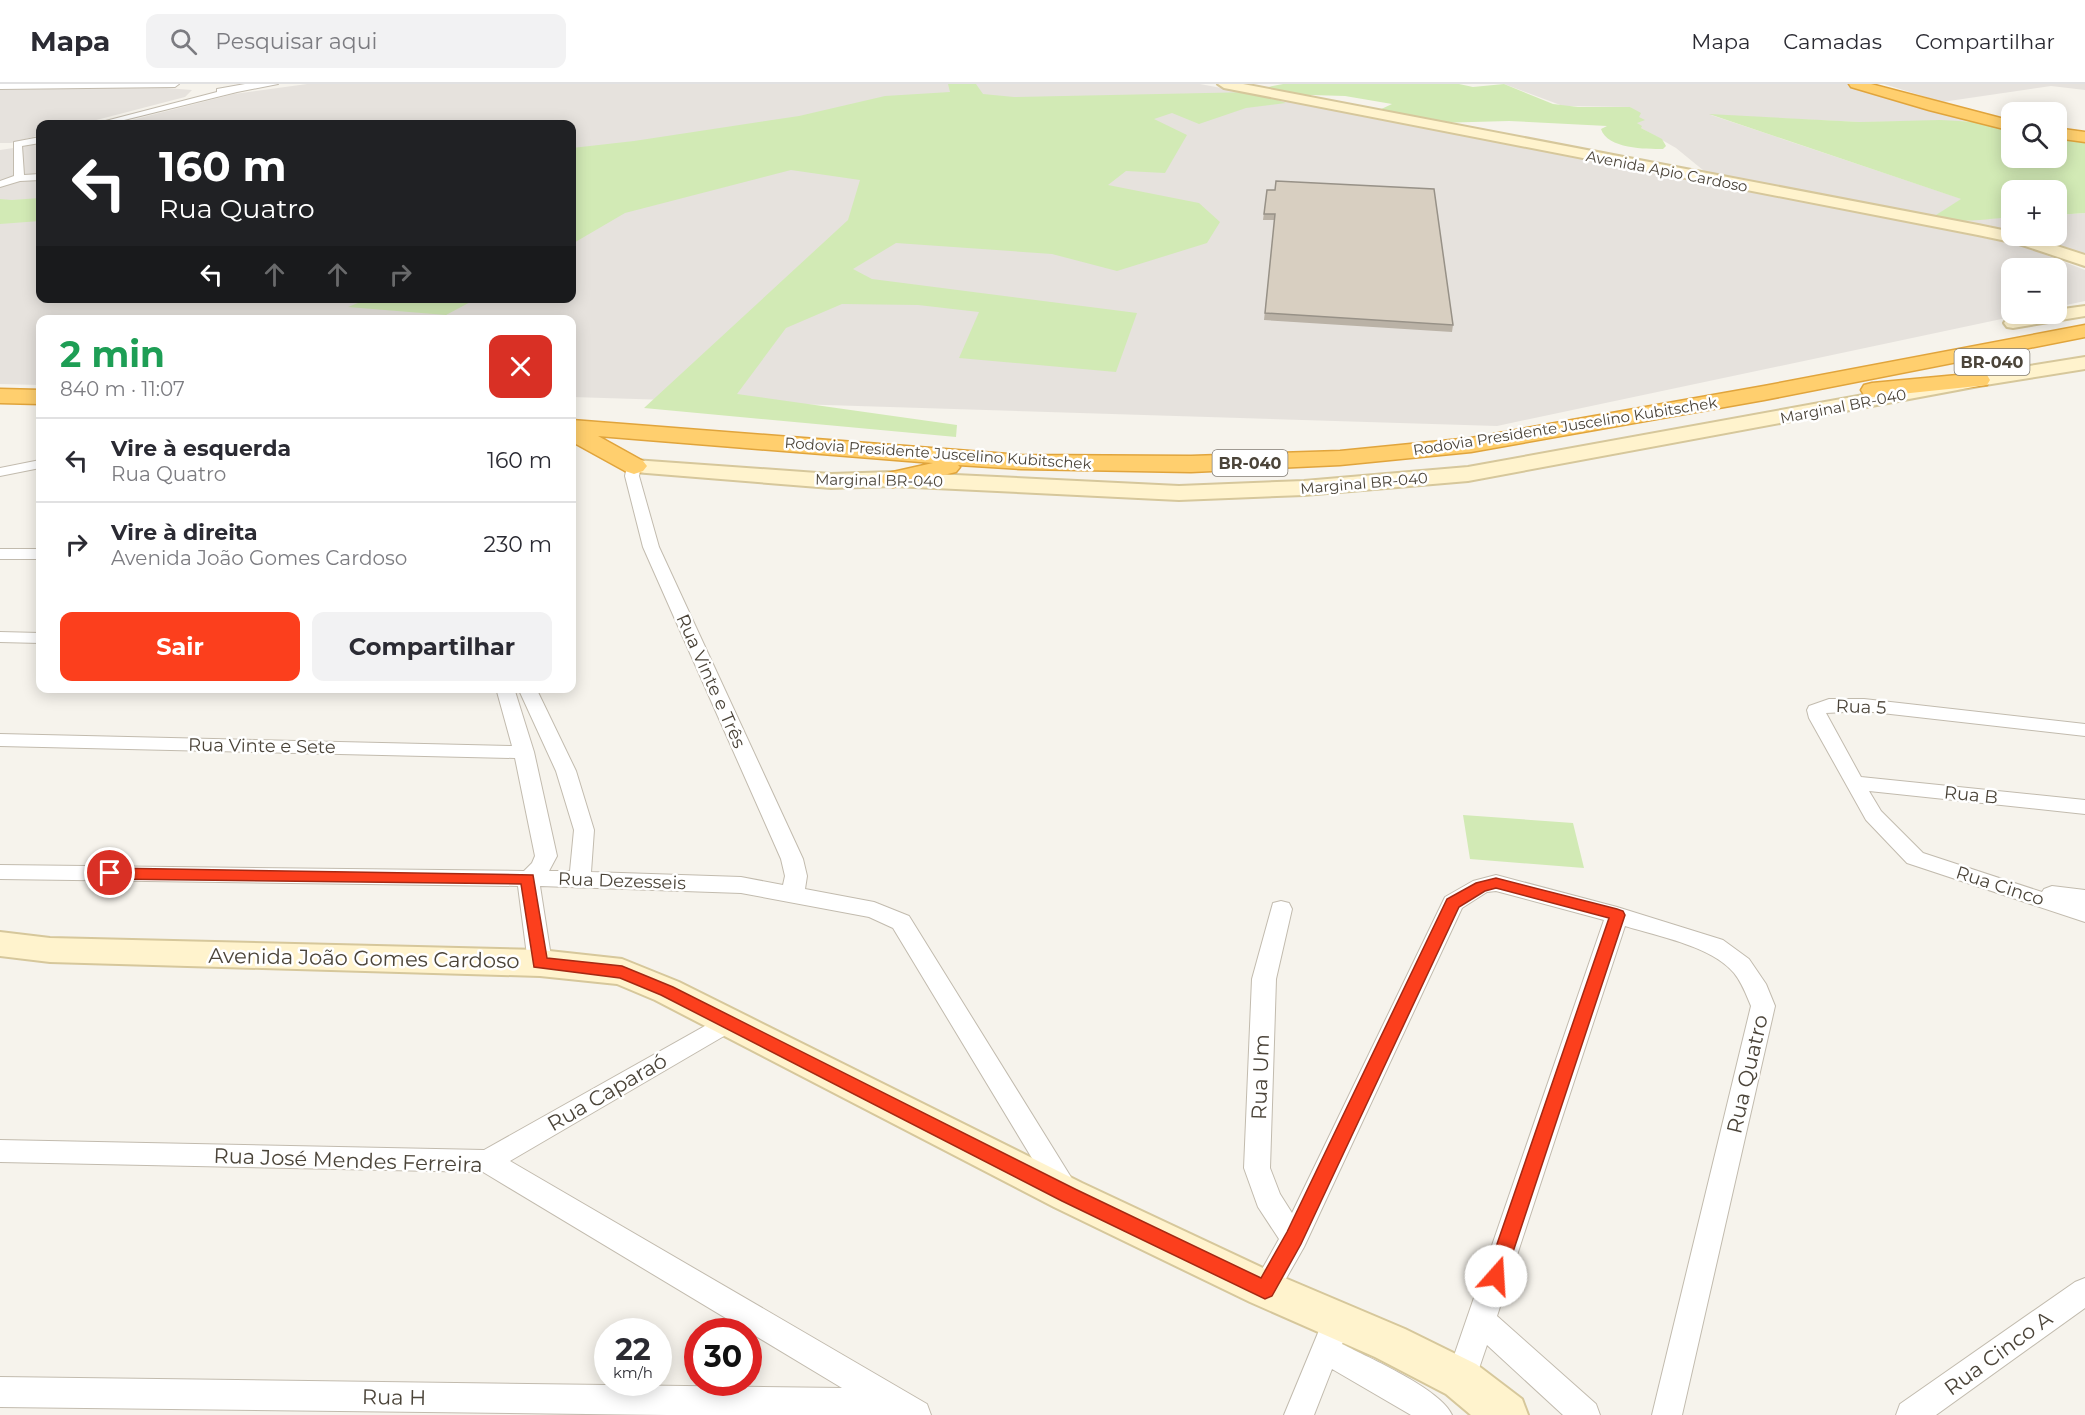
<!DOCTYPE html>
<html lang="pt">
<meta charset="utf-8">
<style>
body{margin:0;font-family:Montserrat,sans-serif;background:#f2f2f3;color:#2b2b33;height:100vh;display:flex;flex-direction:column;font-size:22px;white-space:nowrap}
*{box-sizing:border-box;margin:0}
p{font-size:20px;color:#7c7c81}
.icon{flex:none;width:33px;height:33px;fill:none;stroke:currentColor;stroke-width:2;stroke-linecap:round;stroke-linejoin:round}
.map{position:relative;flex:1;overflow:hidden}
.side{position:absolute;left:36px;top:231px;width:540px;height:378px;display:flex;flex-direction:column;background:#fff;border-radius:12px;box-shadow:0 3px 15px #0003}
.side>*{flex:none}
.hud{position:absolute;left:36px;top:36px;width:540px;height:183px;border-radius:12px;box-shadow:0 3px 15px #0003;background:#202124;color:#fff;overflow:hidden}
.tools{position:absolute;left:2001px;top:18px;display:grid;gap:12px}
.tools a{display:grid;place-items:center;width:66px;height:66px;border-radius:12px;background:#fff;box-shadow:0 3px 15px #0003;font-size:30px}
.speed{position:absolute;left:594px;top:1234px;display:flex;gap:12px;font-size:30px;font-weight:700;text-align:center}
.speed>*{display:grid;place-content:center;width:78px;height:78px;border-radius:50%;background:#fff;box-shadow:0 3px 15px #0003;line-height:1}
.speed small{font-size:15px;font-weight:400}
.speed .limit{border:9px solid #d22;background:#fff;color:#111}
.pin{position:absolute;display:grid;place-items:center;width:51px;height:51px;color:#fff;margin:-26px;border:3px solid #fff;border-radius:50%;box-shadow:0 2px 6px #0007}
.me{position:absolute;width:66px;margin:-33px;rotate:19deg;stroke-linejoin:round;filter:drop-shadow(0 0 4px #0008)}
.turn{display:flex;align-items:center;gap:21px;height:126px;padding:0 24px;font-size:27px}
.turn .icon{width:78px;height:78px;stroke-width:2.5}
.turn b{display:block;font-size:42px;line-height:51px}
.lanes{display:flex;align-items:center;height:57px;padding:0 24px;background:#0003;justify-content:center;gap:30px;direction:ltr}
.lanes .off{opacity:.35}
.round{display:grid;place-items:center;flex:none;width:63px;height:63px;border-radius:12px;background:#f2f2f3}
.head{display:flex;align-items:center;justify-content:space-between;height:102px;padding:0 24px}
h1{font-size:36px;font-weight:700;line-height:45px;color:#1e9e55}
.cta{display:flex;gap:12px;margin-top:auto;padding:12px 24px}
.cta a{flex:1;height:69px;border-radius:12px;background:#fc3f1d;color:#fff;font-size:24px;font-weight:700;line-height:69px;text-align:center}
.cta a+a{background:#f2f2f3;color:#2b2b33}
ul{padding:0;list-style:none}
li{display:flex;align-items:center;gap:18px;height:84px;padding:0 24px;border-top:2px solid #e1e1e2}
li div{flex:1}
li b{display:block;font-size:22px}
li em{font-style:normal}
header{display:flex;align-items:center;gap:36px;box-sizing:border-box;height:84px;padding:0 30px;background:#fff;border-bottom:2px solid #e1e1e2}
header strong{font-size:28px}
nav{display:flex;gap:33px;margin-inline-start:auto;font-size:21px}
.search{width:420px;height:54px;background:#f2f2f3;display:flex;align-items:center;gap:15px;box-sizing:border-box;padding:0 21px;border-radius:12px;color:#7c7c81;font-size:22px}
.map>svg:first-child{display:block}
.industrial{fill:#e6e2dd}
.green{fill:#d2eab5}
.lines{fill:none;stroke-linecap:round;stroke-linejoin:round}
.street-casing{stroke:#c2bbae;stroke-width:2}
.secondary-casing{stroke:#d6c79b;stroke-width:4}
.highway-casing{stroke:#e0a43c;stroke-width:3}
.street{fill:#fff;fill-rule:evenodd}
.secondary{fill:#fff3cd;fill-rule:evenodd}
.highway{fill:#ffcf6e;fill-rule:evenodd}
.wall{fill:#bab2a6}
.building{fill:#d8cfc1;stroke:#979187;stroke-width:1.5}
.route{fill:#fc3f1d;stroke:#a42913;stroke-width:1.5}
.labels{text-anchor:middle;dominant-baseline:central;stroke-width:5;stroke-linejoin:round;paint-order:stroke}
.far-street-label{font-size:15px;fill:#4b4439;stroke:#fff}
.shield{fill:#fff;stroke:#817c74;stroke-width:1.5}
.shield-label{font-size:16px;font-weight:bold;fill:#4b4439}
.street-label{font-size:18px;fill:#4b4439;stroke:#fff}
.near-street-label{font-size:21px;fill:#4b4439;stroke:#fff}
</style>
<header>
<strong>Mapa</strong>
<div class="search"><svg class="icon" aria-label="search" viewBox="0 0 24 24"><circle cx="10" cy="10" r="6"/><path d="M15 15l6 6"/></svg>Pesquisar aqui</div>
<nav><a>Mapa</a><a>Camadas</a><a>Compartilhar</a></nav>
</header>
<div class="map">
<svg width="2085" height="1331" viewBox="0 0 2085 1331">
<rect width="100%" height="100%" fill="#f6f3ec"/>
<path class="industrial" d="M 307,0 L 1200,0 L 1460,49 L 2020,161 L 2085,186 L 2085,217 L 2057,223 L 2056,184 L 2012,184 L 2012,230 L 2025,230 L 1497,342 L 572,313 L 572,236 L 40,236 L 40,301 L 0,300 L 0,66 L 40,60 L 40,214 L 572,214 L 572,40 L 116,40 L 234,10 Z
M 1504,0 L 1848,0 L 1973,37 L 1860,38 L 1711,31 L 1962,115 L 1937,131 L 1952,137 L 2011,133 L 2011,150 L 1709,91 L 1676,64 L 1641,44 L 1637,39 L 1639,30 L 1630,23 L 1563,22 Z
M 1884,0 L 2085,0 L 2085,6 L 2051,2 L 1942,18 Z
M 154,3 L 192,6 L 185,13 L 81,40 L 40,40 L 40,51 L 11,59 L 0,59 L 0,6 Z
M 2085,129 L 2085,171 L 2017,152 L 2056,152 L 2057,131 Z"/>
<path class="green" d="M 948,0 L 976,0 L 983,10 L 1014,13 L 1254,8 L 1286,19 L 1246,24 L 1199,40 L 1172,29 L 1154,35 L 1187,51 L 1165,89 L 1126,87 L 1108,101 L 1199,119 L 1220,138 L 1207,159 L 1117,187 L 1052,170 L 896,159 L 853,185 L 872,195 L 1137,229 L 1116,288 L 959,274 L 979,228 L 918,221 L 842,220 L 786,244 L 737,310 L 957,341 L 956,353 L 644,324 L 848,136 L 860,96 L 791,86 L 625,129 L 572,160 L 572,64 L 634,57 L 799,32 L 885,12 L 950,8 Z
M 1283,0 L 1459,0 L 1473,3 L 1504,0 L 1553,20 L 1578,23 L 1630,23 L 1641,29 L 1639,33 L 1645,36 L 1637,39 L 1642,42 L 1641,44 L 1662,55 L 1666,62 L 1663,65 C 1646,65 1607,65 1601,45 L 1607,42 L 1509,37 L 1435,39 L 1375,28 L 1392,20 L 1345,12 L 1311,11 L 1303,14 L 1258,5 Z
M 1709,30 L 1860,38 L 1940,36 L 1978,38 L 2011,45 L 2012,74 L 2056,74 L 2057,52 L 2085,57 L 2085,129 L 2057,131 L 2056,106 L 2012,106 L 2011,133 C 1996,134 1945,142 1936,131 L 1961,115 Z
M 40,114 L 40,137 L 0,140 L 0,115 L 12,116 Z
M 368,215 L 368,214 L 476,215 L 446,231 L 348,223 Z
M 1463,731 L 1573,739 L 1584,784 L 1470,775 Z"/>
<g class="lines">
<defs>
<path id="street" d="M 0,0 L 179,0 L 175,3 L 0,5 Z
M 245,0 L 278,0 L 237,8 L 108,40 L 94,40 L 217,8 L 217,5 Z
M 40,53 L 40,59 L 22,62 L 24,91 L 40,90 L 40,96 L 20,97 L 0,103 L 0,97 L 14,92 L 14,58 Z
M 40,376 L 40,384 L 0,392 L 0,384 Z
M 634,378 L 641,382 L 639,392 L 659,463 L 803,775 L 807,792 L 805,805 L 874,818 L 909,832 L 1074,1098 L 1078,1106 L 1074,1114 L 1065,1118 L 1056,1114 L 893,844 L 869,833 L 741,809 L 540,802 L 552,879 L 548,885 L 540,888 L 532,885 L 528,879 L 518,802 L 0,795 L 0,781 L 524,787 L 532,779 L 535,772 L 515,674 L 0,662 L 0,650 L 512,662 L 496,604 L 514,604 L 534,668 L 557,772 L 549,787 L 570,787 L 574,746 L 556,687 L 518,604 L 536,604 L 576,687 L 594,746 L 591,788 L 741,793 L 783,801 L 785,792 L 781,775 L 643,463 L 625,392 L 627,382 Z
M 0,465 L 40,465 L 40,475 L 0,475 Z
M 0,548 L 40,549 L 40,559 L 0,558 Z
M 1829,615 L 1864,615 L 2085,640 L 2085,652 L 1864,627 L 1826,629 L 1861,693 L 2085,716 L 2085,730 L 1869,707 L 1881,727 L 1923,769 L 2042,808 L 2044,805 L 2052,802 L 2085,806 L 2085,838 L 1907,779 L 1866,736 L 1809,634 L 1807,626 L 1809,622 Z
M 1496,791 L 1617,823 L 1723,856 L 1749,875 L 1766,900 L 1775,922 L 1682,1331 L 1652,1331 L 1751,922 C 1746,910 1742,899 1734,889 C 1712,862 1657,852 1625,842 L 1497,1232 L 1596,1320 L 1600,1331 L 1563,1331 L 1487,1261 L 1472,1305 L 1461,1309 L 1450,1305 L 1446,1295 L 1604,836 L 1496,807 L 1487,808 L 1462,824 L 1304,1163 L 1275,1214 L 1265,1218 L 1255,1214 L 1251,1205 L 1279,1155 L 1258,1123 L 1244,1084 L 1252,895 L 1273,819 L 1281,817 L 1289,819 L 1292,825 L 1276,895 L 1270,1084 L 1280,1110 L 1292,1129 L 1445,813 L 1473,797 Z
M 728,929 L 736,931 L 740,938 L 736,945 L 510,1077 L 927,1320 L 931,1331 L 667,1331 L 0,1323 L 0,1293 L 842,1304 L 483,1088 L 0,1078 L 0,1056 L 484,1066 Z
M 2085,1194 L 2085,1224 L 1936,1331 L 1896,1331 L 1900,1320 L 2075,1198 Z
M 1330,1240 L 1340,1244 L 1345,1254 L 1342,1260 C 1369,1274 1441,1305 1452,1331 L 1411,1331 L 1332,1285 L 1314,1331 L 1284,1331 L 1320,1244 Z"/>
<path id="secondary" d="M 1218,0 L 1243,0 L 1978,141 L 2012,148 L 2012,152 L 2026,152 L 2085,171 L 2085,182 L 2016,159 L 1978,151 L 1224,4 Z
M 2085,222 L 2085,232 L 2013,244 L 2007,243 L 2004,239 L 2007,235 L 2013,234 L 2056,230 L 2056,226 Z
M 2085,273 L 2085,285 L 1979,302 L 1468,397 L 1304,411 L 1179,416 L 893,402 L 831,404 L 634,388 L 626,387 L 623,382 L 626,377 L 634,376 L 831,390 L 893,388 L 1179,402 L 1304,397 L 1468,383 L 1979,290 Z
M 0,848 L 50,854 L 540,866 L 622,875 L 679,898 L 1082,1099 L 1280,1192 L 1405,1245 L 1476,1280 L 1522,1315 L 1528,1331 L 1471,1331 L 1446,1310 L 1375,1273 L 1250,1218 L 1054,1123 L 655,916 L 617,900 L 540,892 L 50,878 L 0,872 Z"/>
<path id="highway" d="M 1849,0 L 1871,0 L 2012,37 L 2012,47 L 1929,26 L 1851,3 Z
M 2056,44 L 2085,48 L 2085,58 L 2056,54 Z
M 2085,241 L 2085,253 L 1764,316 L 1471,368 L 1340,381 L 1191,388 L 1021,385 L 958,381 L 960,383 L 956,388 L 893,403 L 884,400 L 880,395 L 884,390 L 933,379 L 598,352 L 643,377 L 647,382 L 643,387 L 634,390 L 625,387 L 576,360 L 573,355 L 576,351 L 572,350 L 572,336 L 1021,371 L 1191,372 L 1340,367 L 1471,354 L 1764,302 Z
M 1979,289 L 1987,291 L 1990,296 L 1987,301 L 1872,313 L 1864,311 L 1861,306 L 1864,301 L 1872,299 Z
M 0,305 L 40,306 L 40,320 L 0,319 Z"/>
</defs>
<use href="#street" class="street-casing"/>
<use href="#secondary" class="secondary-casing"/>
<use href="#highway" class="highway-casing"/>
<use href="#street" class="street"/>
<use href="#secondary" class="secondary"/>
<use href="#highway" class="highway"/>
</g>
<path class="wall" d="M 1267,106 L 1453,241 L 1452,248 L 1264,236 L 1275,136 L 1263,136 Z"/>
<path class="building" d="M 1276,97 L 1434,105 L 1453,241 L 1265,229 L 1275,130 L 1264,130 L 1267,106 L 1275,106 Z"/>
<path class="route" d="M 110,784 L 533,791 L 547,874 L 622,882 L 673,903 L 1075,1105 L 1261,1194 L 1287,1148 L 1447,815 L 1476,799 L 1496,794 L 1617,825 L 1623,827 L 1625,831 L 1503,1198 L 1496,1201 L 1489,1198 L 1486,1192 L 1609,834 L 1496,804 L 1485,807 L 1459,823 L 1301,1160 L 1272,1212 L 1265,1215 L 1062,1117 L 661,911 L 620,894 L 534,883 L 521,800 L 110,795 L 103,789 Z"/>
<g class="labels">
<g class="far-street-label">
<text transform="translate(1667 87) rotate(11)">Avenida Apio Cardoso</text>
<text transform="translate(1843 322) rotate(-11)">Marginal BR-040</text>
<text transform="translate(1565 342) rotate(-9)">Rodovia Presidente Juscelino Kubitschek</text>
<text transform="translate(938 369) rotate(4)">Rodovia Presidente Juscelino Kubitschek</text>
<text transform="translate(879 396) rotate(1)">Marginal BR-040</text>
<text transform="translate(1364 399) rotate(-5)">Marginal BR-040</text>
</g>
<g class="shield">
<rect x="1954.5" y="265" width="75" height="26" rx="4.5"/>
<rect x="1212.5" y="366" width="75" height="26" rx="4.5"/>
</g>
<g class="shield-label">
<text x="1992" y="278">BR-040</text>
<text x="1250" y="379">BR-040</text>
</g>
<g class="street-label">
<text transform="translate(711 597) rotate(66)">Rua Vinte e Três</text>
<text transform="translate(1861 623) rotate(2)">Rua 5</text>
<text transform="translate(262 662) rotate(1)">Rua Vinte e Sete</text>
<text transform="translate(1971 711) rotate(6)">Rua B</text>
<text transform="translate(622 797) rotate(2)">Rua Dezesseis</text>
<text transform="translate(2000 802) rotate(18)">Rua Cinco</text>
</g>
<g class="near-street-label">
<text transform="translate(364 874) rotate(1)">Avenida João Gomes Cardoso</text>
<text transform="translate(1747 990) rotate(-77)">Rua Quatro</text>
<text transform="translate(1260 993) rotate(-88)">Rua Um</text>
<text transform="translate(607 1008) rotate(-30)">Rua Caparaó</text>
<text transform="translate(348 1076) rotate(2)">Rua José Mendes Ferreira</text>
<text transform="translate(1998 1269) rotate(-36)">Rua Cinco A</text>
<text transform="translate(394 1313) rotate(1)">Rua H</text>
</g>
</g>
</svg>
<div class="tools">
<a><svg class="icon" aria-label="search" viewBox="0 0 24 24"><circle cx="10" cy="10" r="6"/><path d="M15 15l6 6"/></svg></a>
<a>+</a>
<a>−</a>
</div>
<div class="speed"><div>22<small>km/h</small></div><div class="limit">30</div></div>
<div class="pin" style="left:110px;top:789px;background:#d93025"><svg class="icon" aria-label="arrive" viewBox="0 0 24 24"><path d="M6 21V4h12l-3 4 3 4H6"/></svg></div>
<svg class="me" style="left:1496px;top:1192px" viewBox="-20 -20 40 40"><circle r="19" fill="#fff"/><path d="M0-13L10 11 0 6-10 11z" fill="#fc3f1d"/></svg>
<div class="hud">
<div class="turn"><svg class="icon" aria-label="left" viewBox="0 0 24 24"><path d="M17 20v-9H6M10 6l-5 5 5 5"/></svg><div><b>160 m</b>Rua Quatro</div></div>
<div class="lanes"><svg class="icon" aria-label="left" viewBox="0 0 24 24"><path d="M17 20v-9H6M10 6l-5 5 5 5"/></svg><svg class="icon off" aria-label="ahead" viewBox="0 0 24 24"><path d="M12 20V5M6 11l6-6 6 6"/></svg><svg class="icon off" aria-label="ahead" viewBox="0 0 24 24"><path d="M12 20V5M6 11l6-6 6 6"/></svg><svg class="icon off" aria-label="right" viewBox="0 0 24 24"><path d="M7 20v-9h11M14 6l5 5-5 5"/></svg></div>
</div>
<section class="side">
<div class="head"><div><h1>2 min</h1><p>840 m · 11:07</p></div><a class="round" style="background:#d93025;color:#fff"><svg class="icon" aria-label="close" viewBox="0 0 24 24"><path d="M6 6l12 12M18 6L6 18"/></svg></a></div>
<ul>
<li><svg class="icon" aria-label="left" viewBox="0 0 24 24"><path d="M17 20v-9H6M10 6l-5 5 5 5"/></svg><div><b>Vire à esquerda</b><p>Rua Quatro</p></div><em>160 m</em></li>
<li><svg class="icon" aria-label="right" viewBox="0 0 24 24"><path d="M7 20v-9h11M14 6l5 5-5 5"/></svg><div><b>Vire à direita</b><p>Avenida João Gomes Cardoso</p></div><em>230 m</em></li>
</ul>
<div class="cta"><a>Sair</a><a>Compartilhar</a></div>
</section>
</div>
